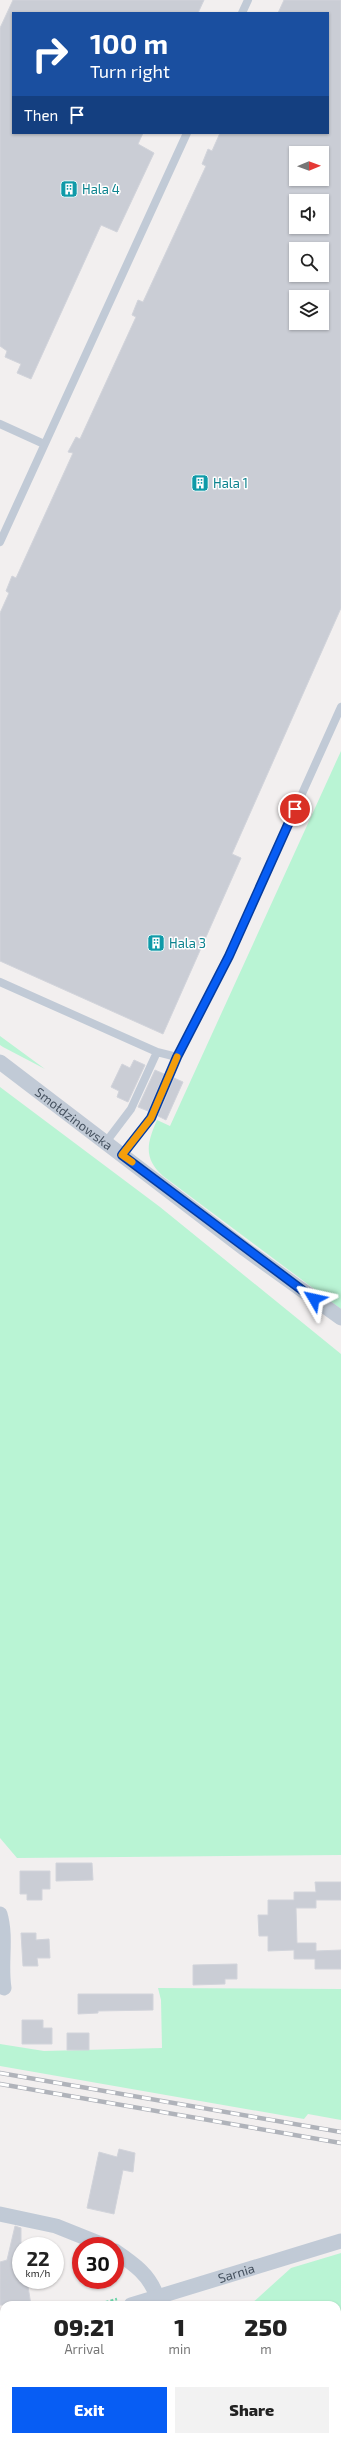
<!DOCTYPE html>
<meta charset="utf-8">
<style>
body{margin:0;font-family:"Exo 2",sans-serif;background:#f2f2f2;color:#222;height:100vh;display:flex;flex-direction:column;font-size:15px;white-space:nowrap}
*{box-sizing:border-box;margin:0}
p{font-size:13px;color:#767676}
.icon{flex:none;width:22px;height:22px;fill:none;stroke:currentColor;stroke-width:2;stroke-linecap:round;stroke-linejoin:round}
.map{position:relative;flex:1;overflow:hidden}
.drawer{position:absolute;left:0px;top:2301px;width:341px;height:140px;display:flex;flex-direction:column;background:#fff;border-radius:12px 12px 0 0;box-shadow:0 1px 3px #0004}
.drawer>*{flex:none}
.top-card{position:absolute;left:12px;top:12px;width:317px;height:122px;border-radius:0px;box-shadow:0 1px 3px #0004;background:#1a4fa0;color:#fff;overflow:hidden}
.needle{width:26px;rotate:89deg}
.fabs{position:absolute;left:289px;top:146px;display:grid;gap:8px}
.fabs a{display:grid;place-items:center;width:40px;height:40px;border-radius:0px;background:#fff;box-shadow:0 1px 3px #0004;font-size:20px}
.speed{position:absolute;left:12px;top:2237px;display:flex;gap:8px;font-size:20px;font-weight:700;text-align:center}
.speed>*{display:grid;place-content:center;width:52px;height:52px;border-radius:50%;background:#fff;box-shadow:0 1px 3px #0004;line-height:1}
.speed small{font-size:10px;font-weight:400}
.speed .limit{border:6px solid #d22;background:#fff;color:#111}
.pin{position:absolute;display:grid;place-items:center;width:34px;height:34px;color:#fff;margin:-17px;border:2px solid #fff;border-radius:50%;box-shadow:0 1px 4px #0007}
.me{position:absolute;width:44px;margin:-22px;rotate:306deg;stroke-linejoin:round;filter:drop-shadow(0 0 3px #0008)}
.turn{display:flex;align-items:center;gap:14px;height:84px;padding:0 12px;font-size:18px}
.turn .icon{width:52px;height:52px;stroke-width:2.5}
.turn b{display:block;font-size:28px;line-height:34px}
.then{display:flex;align-items:center;height:38px;padding:0 12px;background:#0003;gap:8px;font-size:15px}
.eta{display:flex;justify-content:space-evenly;align-items:center;height:68px;text-align:center}
.eta b{font-size:24px;font-weight:800;line-height:28px}
.primary-button{display:flex;gap:8px;margin-top:auto;padding:8px 12px}
.primary-button a{flex:1;height:46px;border-radius:0px;background:#075df4;color:#fff;font-size:16px;font-weight:800;line-height:46px;text-align:center}
.primary-button a+a{background:#f2f2f2;color:#222}
.map>svg:first-child{display:block}
.green{fill:#b9f4d4}
.building{fill:#cacdd5;stroke:#d2d4db;fill-rule:evenodd}
.lines{fill:none;stroke-linecap:round;stroke-linejoin:round}
.path{stroke:#6dd5aa;stroke-width:2.5;stroke-dasharray:3 2;stroke-linecap:butt}
.service{stroke:#c1cad6;stroke-width:8}
.minor{stroke:#c1cad6;stroke-width:15}
.rail-casing{stroke:#b0b3ba;stroke-width:4.5}
.rail{stroke:#fff;stroke-width:3;stroke-dasharray:9;stroke-linecap:butt}
.route-casing{stroke:#053c9f;stroke-width:10}
.route{stroke:#075df4;stroke-width:7}
.slow{stroke:#f59e0b;stroke-width:7}
.labels{text-anchor:middle;dominant-baseline:central;stroke-width:3;stroke-linejoin:round;paint-order:stroke}
.culture-label{font-size:13px;fill:#0d838f;stroke:#fff;text-anchor:start}
.street-label{font-size:13px;fill:#45515f;stroke:#fff}
</style>
<div class="map">
<svg width="341" height="2441" viewBox="0 0 341 2441">
<rect width="100%" height="100%" fill="#f2efef"/>
<path class="green" d="M 341,751 L 341,1309 L 163,1176 C 143,1158 147,1143 157,1120 L 170,1126 Z
M 0,1036 L 45,1069 L 3,1047 L 0,1045 Z
M 0,1087 L 160,1207 L 341,1354 L 341,1855 L 17,1858 L 0,1838 Z
M 158,1988 L 341,1989 L 341,2120 L 308,2114 L 304,2119 L 0,2066 L 0,2044 L 44,2051 L 162,2048 L 161,2000 Z
M 341,2253 L 341,2362 L 337,2362 L 337,2305 L 250,2305 L 291,2268 Z
M 4,2364 L 4,2437 L 62,2437 L 55,2441 L 0,2441 L 0,2365 Z"/>
<path class="building" d="M 13,0 L 204,0 L 198,13 L 13,13 L 13,133 L 143,133 L 138,144 L 154,153 L 117,232 L 101,225 L 31,379 L 17,373 L 21,364 L 5,357 L 7,351 L 0,346 L 0,28 Z
M 284,0 L 341,0 L 341,608 L 232,854 L 241,858 L 163,1034 L 0,961 L 0,613 L 9,593 L 6,591 L 12,576 L 16,578 L 73,453 L 68,452 L 76,437 L 80,439 L 136,317 L 132,315 L 138,300 L 143,302 L 206,166 L 202,164 L 208,149 L 212,151 L 220,133 L 328,133 L 328,13 L 278,13 ZM 296,153 L 322,153 L 322,179 L 296,179 ZM 296,201 L 322,201 L 322,227 L 296,227 ZM 296,249 L 322,249 L 322,275 L 296,275 ZM 296,297 L 322,297 L 322,323 L 296,323 Z
M 134,1060 L 145,1065 L 128,1102 L 117,1097 L 119,1091 L 111,1087 L 122,1064 L 130,1068 Z
M 155,1070 L 164,1074 L 148,1111 L 138,1107 Z
M 174,1078 L 183,1082 L 166,1120 L 158,1116 Z
M 56,1863 L 92,1863 L 93,1880 L 56,1881 Z
M 20,1871 L 50,1871 L 50,1889 L 42,1889 L 42,1900 L 27,1900 L 27,1894 L 20,1894 Z
M 315,1882 L 341,1882 L 341,1900 L 316,1900 L 316,1908 L 296,1908 L 297,1943 L 316,1943 L 316,1951 L 341,1950 L 341,1969 L 315,1969 L 315,1959 L 294,1959 L 294,1950 L 268,1951 L 268,1936 L 259,1936 L 258,1915 L 268,1915 L 268,1900 L 294,1900 L 294,1892 L 316,1892 Z
M 21,1933 L 36,1933 L 36,1940 L 49,1939 L 50,1958 L 37,1958 L 38,1966 L 23,1966 Z
M 237,1964 L 237,1979 L 225,1979 L 225,1984 L 193,1985 L 193,1965 Z
M 78,1994 L 153,1994 L 153,2010 L 98,2011 L 98,2013 L 78,2014 Z
M 22,2020 L 43,2020 L 43,2028 L 52,2028 L 52,2044 L 22,2044 Z
M 67,2033 L 89,2033 L 89,2050 L 67,2050 Z
M 119,2149 L 135,2153 L 133,2172 L 123,2170 L 114,2214 L 87,2208 L 99,2152 L 117,2157 Z
M 15,2226 L 21,2228 L 21,2280 L 27,2280 L 31,2305 L 0,2305 L 0,2262 L 7,2260 Z"/>
<g class="lines">
<path class="path" d="M 96,2305 L 117,2299"/>
<path class="service" d="M 242,13 L 248,0
M 0,424 L 44,444
M 0,542 L 187,133
M 0,982 L 157,1052 L 177,1057
M 106,1142 L 131,1109 L 157,1052
M 122,1155 L 151,1118 L 177,1057 L 229,956 L 341,707"/>
<g class="minor">
<path id="s1" d="M 0,1062 L 245,1249 L 341,1318"/>
<path d="M 0,1914 C 7,1938 0,1964 4,1988"/>
<path d="M 0,2214 L 56,2226 L 106,2246"/>
<path d="M 115,2251 C 134,2264 150,2275 157,2297"/>
<path id="s2" d="M 131,2305 L 341,2241"/>
<path d="M 0,2345 L 4,2344"/>
<path d="M 297,2437 L 299,2441"/>
<path d="M 235,2441 L 243,2437"/>
</g>
<defs>
<path id="rail" d="M 0,2073 L 341,2132
M 0,2084 L 341,2143"/>
</defs>
<use href="#rail" class="rail-casing"/>
<use href="#rail" class="rail"/>
</g>
<g class="lines">
<defs>
<path id="route" d="M 295,809 L 229,956 L 177,1057 L 151,1118 L 122,1155 L 314,1299"/>
</defs>
<use href="#route" class="route-casing"/>
<use href="#route" class="route"/>
<path class="slow" d="M 132,1162 L 122,1155 L 151,1118 L 177,1057"/>
</g>
<defs>
<symbol id="building-square" viewBox="-11 -11 22 22"><rect x="-9" y="-9" width="18" height="18" rx="4" fill="#0f9aa8" stroke="#fff"/><path d="M-4-6H4V6H1V3H-1V6H-4ZM-2.5-4.3h1.7v1.8h-1.7ZM.8-4.3h1.7v1.8H.8ZM-2.5-1h1.7V.8h-1.7ZM.8-1h1.7V.8H.8Z" fill="#fff"/></symbol>
</defs>
<g fill-rule="evenodd">
<use href="#building-square" x="59" y="179" width="20" height="20"/>
<use href="#building-square" x="190" y="473" width="20" height="20"/>
<use href="#building-square" x="146" y="933" width="20" height="20"/>
</g>
<g class="labels">
<g class="culture-label">
<text x="82" y="189">Hala 4</text>
<text x="213" y="483">Hala 1</text>
<text x="169" y="943">Hala 3</text>
</g>
<g class="street-label">
<text stroke="none"><textPath href="#s1" startOffset="93">Smołdzinowska</textPath></text>
<text stroke="none"><textPath href="#s2" startOffset="110">Sarnia</textPath></text>
</g>
</g>
</svg>
<div class="fabs">
<a><svg class="needle" viewBox="-14 -14 28 28"><path d="M0-13l5 13h-10z" fill="#e53935"/><path d="M0 13l5-13h-10z" fill="#767676"/></svg></a>
<a><svg class="icon" aria-label="sound" viewBox="0 0 24 24"><path d="M4 9h4l5-4v14l-5-4H4zM17 9q2 3 0 6"/></svg></a>
<a><svg class="icon" aria-label="search" viewBox="0 0 24 24"><circle cx="10" cy="10" r="6"/><path d="M15 15l6 6"/></svg></a>
<a><svg class="icon" aria-label="layers" viewBox="0 0 24 24"><path d="M12 4l9 5-9 5-9-5zM3 14l9 5 9-5"/></svg></a>
</div>
<div class="speed"><div>22<small>km/h</small></div><div class="limit">30</div></div>
<div class="pin" style="left:295px;top:809px;background:#d93025"><svg class="icon" aria-label="arrive" viewBox="0 0 24 24"><path d="M6 21V4h12l-3 4 3 4H6"/></svg></div>
<svg class="me" style="left:314px;top:1299px" viewBox="-20 -20 40 40"><path d="M0-17L14 15 0 8-14 15z" fill="#075df4" stroke="#fff" stroke-width="4"/></svg>
<div class="top-card">
<div class="turn"><svg class="icon" aria-label="right" viewBox="0 0 24 24"><path d="M7 20v-9h11M14 6l5 5-5 5"/></svg><div><b>100 m</b>Turn right</div></div>
<div class="then">Then<svg class="icon" aria-label="arrive" viewBox="0 0 24 24"><path d="M6 21V4h12l-3 4 3 4H6"/></svg></div>
</div>
<section class="drawer">
<div class="eta">
<div><b>09:21</b><p>Arrival</p></div>
<div><b>1</b><p>min</p></div>
<div><b>250</b><p>m</p></div>
</div>
<div class="primary-button"><a>Exit</a><a>Share</a></div>
</section>
</div>
